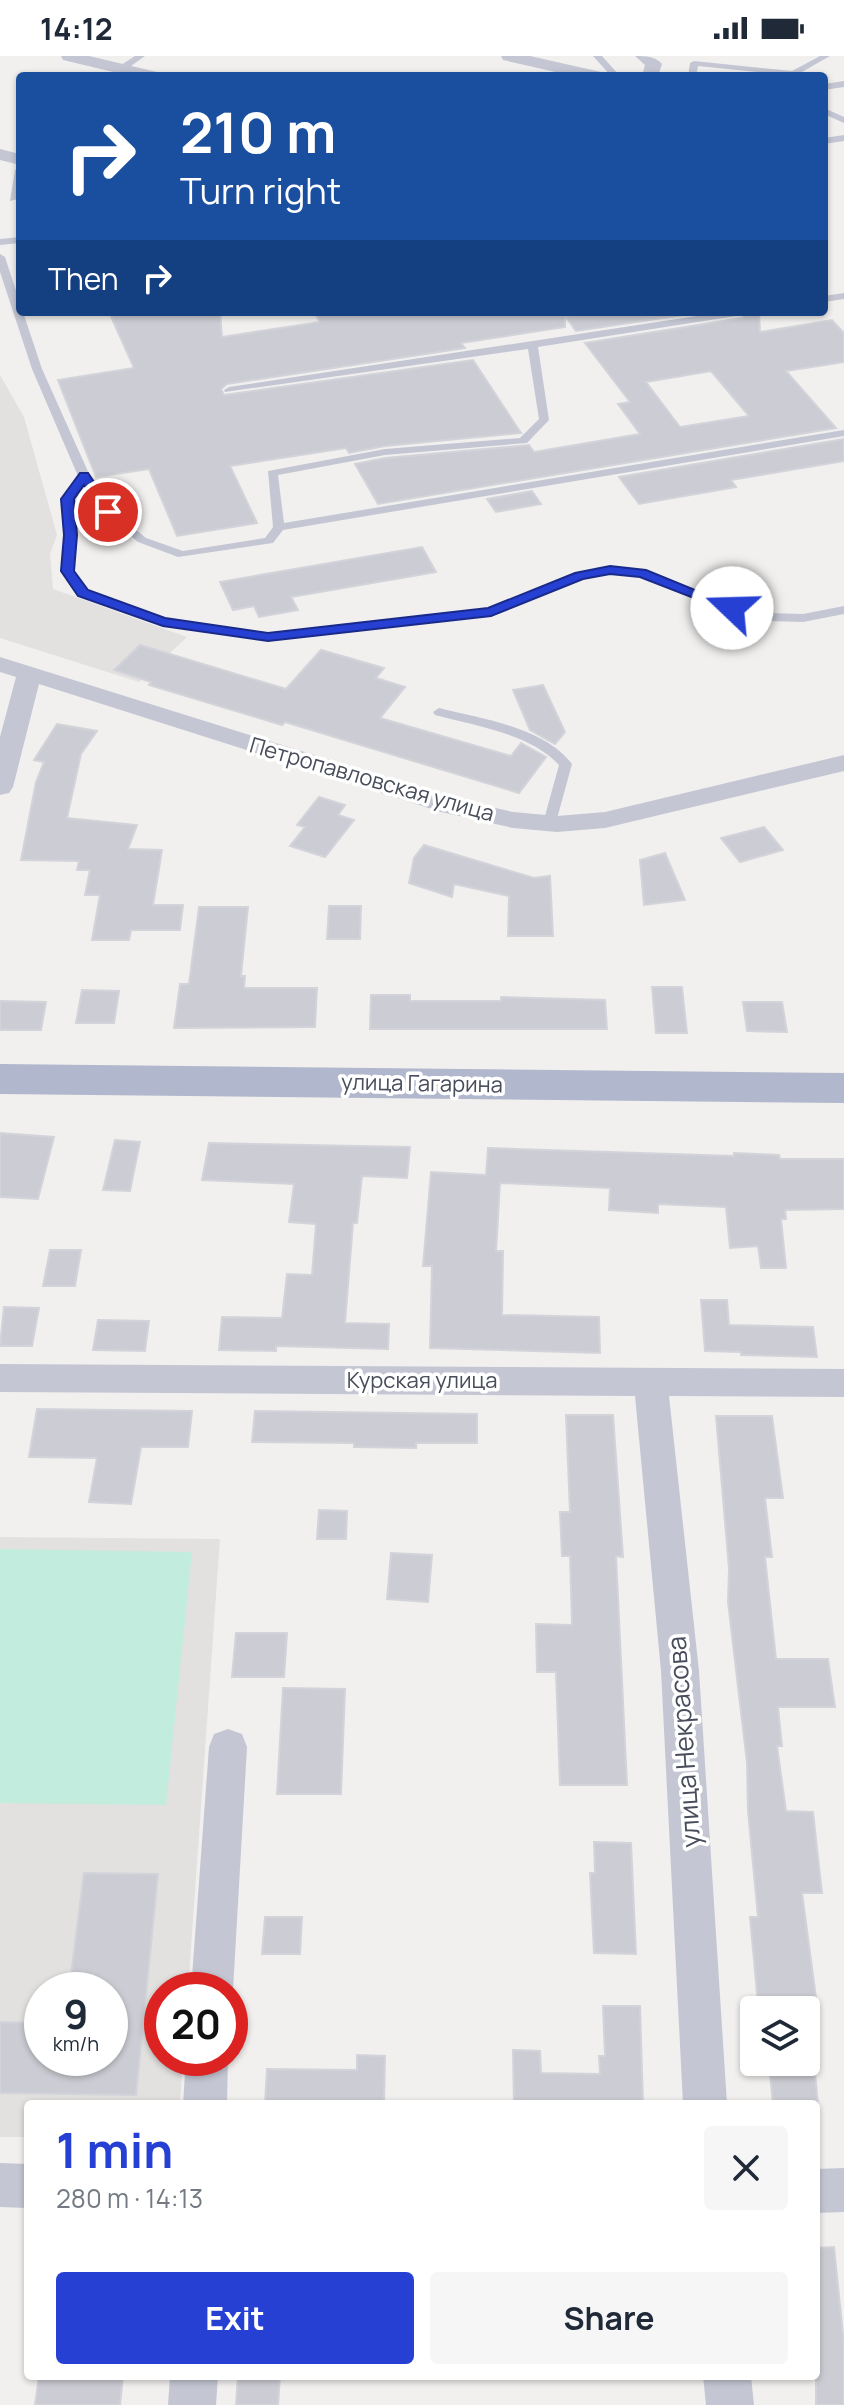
<!DOCTYPE html>
<meta charset="utf-8">
<style>
body{margin:0;font-family:Manrope,sans-serif;background:#f6f6f7;color:#1f2937;height:100vh;display:flex;flex-direction:column;font-size:30px;white-space:nowrap}
*{box-sizing:border-box;margin:0}
p{font-size:26px;color:#747a83}
.icon{flex:none;width:44px;height:44px;fill:none;stroke:currentColor;stroke-width:2;stroke-linecap:round;stroke-linejoin:round}
.map{position:relative;flex:1;overflow:hidden}
.drawer{position:absolute;left:24px;top:2044px;width:796px;height:280px;display:flex;flex-direction:column;background:#fff;border-radius:8px;box-shadow:0 2px 6px #0004}
.drawer>*{flex:none}
.hud{position:absolute;left:16px;top:16px;width:812px;height:244px;border-radius:8px;box-shadow:0 2px 6px #0004;background:#1a4fa0;color:#fff;overflow:hidden}
.fabs{position:absolute;left:740px;top:1940px;display:grid;gap:16px}
.fabs a{display:grid;place-items:center;width:80px;height:80px;border-radius:8px;background:#fff;box-shadow:0 2px 6px #0004;font-size:40px}
.speed{position:absolute;left:24px;top:1916px;display:flex;gap:16px;font-size:40px;font-weight:700;text-align:center}
.speed>*{display:grid;place-content:center;width:104px;height:104px;border-radius:50%;background:#fff;box-shadow:0 2px 6px #0004;line-height:1}
.speed small{font-size:20px;font-weight:400}
.speed .limit{border:12px solid #d22;background:#fff;color:#111}
.pin{position:absolute;display:grid;place-items:center;width:68px;height:68px;color:#fff;margin:-34px;border:4px solid #fff;border-radius:50%;box-shadow:0 2px 8px #0007}
.me{position:absolute;width:88px;margin:-44px;rotate:291deg;stroke-linejoin:round;filter:drop-shadow(0 0 6px #0008)}
.turn{display:flex;align-items:center;gap:28px;height:168px;padding:0 32px;font-size:36px}
.turn .icon{width:104px;height:104px;stroke-width:2.5}
.turn b{display:block;font-size:56px;line-height:68px}
.then{display:flex;align-items:center;height:76px;padding:0 32px;background:#0003;gap:16px;font-size:30px}
.round{display:grid;place-items:center;flex:none;width:84px;height:84px;border-radius:8px;background:#f6f6f7}
.overview{display:flex;align-items:center;justify-content:space-between;height:136px;padding:0 32px}
h1{font-size:48px;font-weight:700;line-height:60px;color:#2640d4}
.cta{display:flex;gap:16px;margin-top:auto;padding:16px 32px}
.cta a{flex:1;height:92px;border-radius:8px;background:#2640d4;color:#fff;font-size:32px;font-weight:700;line-height:92px;text-align:center}
.cta a+a{background:#f6f6f7;color:#1f2937}
.status{display:flex;justify-content:space-between;align-items:center;height:56px;padding:0 40px;background:#fff;direction:ltr}
.status svg{height:22px;fill:currentColor}
.map>svg:first-child{display:block}
.education{fill:#e2e1e0;fill-rule:evenodd}
.green{fill:#c1ecde}
.building{fill:#cccdd4;stroke:#d3d3da;stroke-width:2;fill-rule:evenodd}
.lines{fill:none;stroke-linecap:round;stroke-linejoin:round}
.lane{fill:#c4c7d3;fill-rule:evenodd}
.street{fill:#c4c7d3;fill-rule:evenodd}
.primary{fill:#b1b7cc;fill-rule:evenodd}
.route{fill:#2640d4;stroke:#192a8a;stroke-width:2}
.labels{text-anchor:middle;dominant-baseline:central;stroke-width:7;stroke-linejoin:round;paint-order:stroke}
.street-label{font-size:22px;fill:#484d5b;stroke:#fff}
.near-street-label{font-size:26px;fill:#484d5b;stroke:#fff}
</style>
<div class="status"><b>14:12</b><svg viewBox="0 0 49 12"><path d="M0 12V9h3v3zM5 12V6h3v6zM10 12V3h3v9zM15 12V0h3v12zM26 1h20v11H26zM47 4h2v5h-2z"/></svg></div>
<div class="map">
<svg width="844" height="2349" viewBox="0 0 844 2349">
<rect width="100%" height="100%" fill="#f1f0ef"/>
<path class="education" d="M 0,319 L 24,361 L 57,479 L 50,498 L 53,533 L 187,581 L 139,626 L 0,582 Z
M 0,1481 L 220,1483 L 188,1934 L 162,1934 L 162,2002 L 183,2002 L 180,2048 L 28,2048 L 28,2081 L 0,2081 ZM 42,1934 L 110,1934 L 110,2002 L 42,2002 Z"/>
<path class="green" d="M 0,1493 L 192,1496 L 166,1749 L 0,1747 Z"/>
<path class="building" d="M 109,256 L 220,256 L 222,281 L 320,266 L 314,256 L 703,256 L 576,275 L 565,260 L 565,271 L 461,287 L 465,292 L 227,328 L 221,333 L 224,339 L 473,304 L 521,377 L 385,390 L 349,397 L 346,392 L 230,410 L 257,467 L 177,480 L 149,413 L 96,421 L 58,324 L 134,312 Z
M 750,256 L 759,256 L 760,276 L 832,264 L 844,277 L 844,306 L 786,315 L 836,372 L 378,448 L 355,408 L 385,402 L 529,389 L 534,396 L 640,378 L 618,348 L 630,346 L 585,287 L 742,262 ZM 711,315 L 749,360 L 680,371 L 646,326 Z
M 844,383 L 844,405 L 731,424 L 736,431 L 639,448 L 619,421 Z
M 532,435 L 541,448 L 496,456 L 487,443 Z
M 422,491 L 436,516 L 291,541 L 298,554 L 259,561 L 254,550 L 233,554 L 220,526 Z
M 140,589 L 286,633 L 321,594 L 384,612 L 376,622 L 405,631 L 380,662 L 511,700 L 521,687 L 546,701 L 519,737 L 285,666 L 282,669 L 149,629 L 151,626 L 114,614 Z
M 543,629 L 565,676 L 555,688 L 530,674 L 513,634 Z
M 57,668 L 97,675 L 81,698 L 67,762 L 137,769 L 128,793 L 162,794 L 153,849 L 183,849 L 180,874 L 131,874 L 129,884 L 92,884 L 100,839 L 85,839 L 90,814 L 77,814 L 79,805 L 21,804 L 36,726 L 44,706 L 34,704 Z
M 319,741 L 345,749 L 338,759 L 354,764 L 325,801 L 290,790 L 305,771 L 297,769 Z
M 764,771 L 783,794 L 740,806 L 721,782 Z
M 424,789 L 534,822 L 550,820 L 553,880 L 508,880 L 509,840 L 454,828 L 452,841 L 409,827 L 414,802 Z
M 665,797 L 685,844 L 644,849 L 640,804 Z
M 329,850 L 361,850 L 360,883 L 327,883 Z
M 199,851 L 248,851 L 241,920 L 245,920 L 244,932 L 317,932 L 315,971 L 174,972 L 180,928 L 189,928 Z
M 652,931 L 682,931 L 687,977 L 656,977 Z
M 82,934 L 119,935 L 114,967 L 76,967 Z
M 371,939 L 410,939 L 410,945 L 501,945 L 501,941 L 605,944 L 607,973 L 370,973 Z
M 0,945 L 46,946 L 41,974 L 0,974 Z
M 743,946 L 782,946 L 787,976 L 747,975 Z
M 0,1077 L 54,1081 L 38,1143 L 0,1141 Z
M 115,1084 L 140,1086 L 130,1135 L 103,1134 Z
M 209,1087 L 410,1091 L 407,1122 L 362,1120 L 357,1167 L 353,1167 L 345,1267 L 389,1268 L 388,1293 L 276,1290 L 276,1295 L 219,1294 L 222,1261 L 282,1262 L 287,1218 L 312,1219 L 316,1168 L 289,1166 L 294,1128 L 202,1124 Z
M 488,1092 L 734,1100 L 734,1097 L 779,1099 L 780,1103 L 844,1103 L 844,1153 L 785,1154 L 786,1163 L 781,1163 L 786,1212 L 761,1212 L 758,1190 L 730,1192 L 726,1151 L 658,1148 L 658,1157 L 609,1154 L 610,1132 L 500,1127 L 496,1195 L 503,1195 L 502,1259 L 599,1261 L 600,1297 L 430,1292 L 432,1210 L 423,1210 L 431,1116 L 486,1119 Z
M 50,1194 L 81,1194 L 75,1230 L 43,1230 Z
M 701,1244 L 727,1244 L 729,1269 L 813,1271 L 817,1301 L 741,1299 L 741,1296 L 705,1295 Z
M 4,1251 L 39,1252 L 32,1290 L 0,1290 Z
M 98,1264 L 149,1265 L 145,1295 L 93,1294 Z
M 37,1353 L 192,1355 L 188,1391 L 141,1391 L 131,1448 L 89,1446 L 97,1402 L 29,1401 Z
M 255,1355 L 477,1358 L 477,1387 L 416,1387 L 416,1392 L 354,1391 L 354,1387 L 252,1386 Z
M 566,1359 L 613,1359 L 623,1501 L 616,1500 L 627,1729 L 560,1729 L 556,1616 L 537,1616 L 536,1568 L 572,1569 L 570,1500 L 562,1500 L 560,1456 L 570,1456 Z
M 716,1360 L 772,1360 L 783,1442 L 765,1442 L 772,1501 L 765,1501 L 776,1603 L 828,1603 L 835,1651 L 778,1651 L 782,1690 L 777,1690 L 786,1755 L 813,1756 L 822,1837 L 802,1837 L 817,1949 L 758,1948 L 750,1861 L 758,1861 L 748,1755 L 747,1707 L 728,1546 L 729,1513 Z
M 319,1454 L 347,1455 L 346,1483 L 317,1483 Z
M 391,1497 L 432,1499 L 428,1546 L 387,1543 Z
M 236,1577 L 287,1577 L 284,1621 L 232,1621 Z
M 283,1632 L 345,1633 L 341,1738 L 277,1738 Z
M 594,1786 L 631,1787 L 636,1898 L 594,1897 L 590,1817 L 595,1817 Z
M 84,1817 L 158,1818 L 136,2039 L 0,2037 L 0,1966 L 42,1967 L 42,2002 L 110,2002 L 110,1934 L 69,1934 Z
M 265,1861 L 302,1861 L 300,1898 L 262,1898 Z
M 603,1950 L 640,1950 L 643,2048 L 514,2048 L 513,1994 L 540,1995 L 541,2017 L 600,2018 L 599,2000 L 605,2000 Z
M 357,1999 L 385,2000 L 384,2048 L 265,2048 L 267,2013 L 357,2014 Z
M 769,2008 L 814,2008 L 818,2048 L 773,2048 Z
M 834,2191 L 844,2288 L 844,2349 L 816,2349 L 816,2192 Z
M 39,2320 L 123,2320 L 120,2349 L 35,2349 Z
M 238,2320 L 280,2320 L 278,2349 L 236,2349 Z"/>
<g class="lines">
<path class="lane" d="M 135,0 L 145,0 L 124,15 L 118,15 L 118,11 Z
M 593,0 L 602,0 L 620,20 L 611,20 Z
M 820,0 L 830,0 L 795,20 L 698,10 L 696,20 L 688,20 L 690,7 L 694,5 L 792,15 Z
M 844,25 L 844,31 L 824,34 L 824,28 Z
M 824,52 L 844,61 L 844,67 L 824,58 Z
M 844,79 L 844,85 L 824,88 L 824,82 Z
M 20,111 L 18,143 L 10,145 L 15,114 Z
M 20,181 L 20,187 L 0,189 L 0,183 Z
M 0,198 L 5,201 L 20,247 L 20,256 L 23,256 L 42,313 L 90,420 L 112,454 L 146,482 L 183,495 L 265,482 L 273,471 L 268,415 L 385,393 L 520,382 L 539,363 L 528,293 L 225,336 L 224,334 L 229,331 L 723,256 L 747,256 L 742,259 L 538,291 L 549,364 L 527,387 L 385,399 L 278,419 L 284,467 L 844,374 L 844,380 L 283,474 L 273,487 L 178,501 L 138,486 L 104,458 L 84,428 L 74,443 L 77,479 L 74,515 L 87,535 L 165,563 L 268,577 L 489,553 L 576,517 L 610,511 L 646,515 L 736,549 L 769,557 L 803,558 L 844,550 L 844,558 L 803,566 L 769,565 L 728,555 L 640,520 L 610,517 L 583,522 L 491,560 L 268,585 L 163,570 L 79,540 L 62,515 L 65,479 L 62,443 L 78,420 L 32,313 L 0,216 Z
M 844,237 L 844,243 L 824,246 L 824,240 Z
M 439,652 C 482,663 544,671 572,708 L 555,770 L 550,771 L 543,767 L 559,709 C 529,677 475,670 435,659 L 433,656 Z"/>
<path class="street" d="M 61,0 L 89,0 L 157,16 L 159,20 L 130,20 L 63,4 Z
M 501,0 L 530,0 L 601,16 L 603,20 L 573,20 L 503,4 Z
M 635,0 C 646,0 655,0 662,8 L 658,20 L 642,20 L 645,9 Z
M 0,93 L 20,98 L 20,109 L 0,104 Z
M 0,601 L 455,743 L 513,756 L 557,760 L 605,756 L 844,699 L 844,715 L 605,772 L 557,776 L 513,772 L 441,756 L 39,628 L 13,731 L 9,737 L 0,739 L 0,681 L 16,621 L 0,616 Z
M 0,1308 L 844,1313 L 844,1341 L 669,1340 L 699,1615 L 727,2048 L 683,2048 L 661,1615 L 635,1340 L 0,1336 Z
M 228,1673 L 242,1678 L 247,1691 L 233,1934 L 230,1941 L 230,1934 L 191,1934 L 209,1691 L 214,1678 Z
M 186,2002 L 228,2002 L 227,2048 L 183,2048 Z
M 0,2107 L 28,2108 L 28,2152 L 0,2151 Z
M 844,2112 L 844,2156 L 816,2157 L 816,2113 Z
M 170,2320 L 218,2320 L 216,2349 L 168,2349 Z
M 703,2320 L 751,2320 L 754,2349 L 706,2349 Z"/>
<path class="primary" d="M 0,1008 L 844,1017 L 844,1047 L 0,1038 Z"/>
</g>
<path class="route" d="M 80,417 L 88,417 L 114,456 L 103,459 L 84,429 L 74,443 L 77,479 L 74,515 L 88,534 L 165,562 L 268,577 L 488,552 L 575,517 L 610,510 L 646,514 L 739,552 L 727,555 L 640,521 L 610,518 L 583,523 L 491,560 L 268,585 L 163,570 L 78,540 L 61,515 L 64,479 L 61,443 Z"/>
<g class="labels">
<g class="street-label">
<text transform="translate(372 723) rotate(16)">Петропавловская улица</text>
<text transform="translate(422 1027) rotate(1)">улица Гагарина</text>
<text x="422" y="1324">Курская улица</text>
</g>
<g class="near-street-label">
<text transform="translate(683 1686) rotate(-94)">улица Некрасова</text>
</g>
</g>
</svg>
<div class="fabs">
<a><svg class="icon" aria-label="layers" viewBox="0 0 24 24"><path d="M12 4l9 5-9 5-9-5zM3 14l9 5 9-5"/></svg></a>
</div>
<div class="speed"><div>9<small>km/h</small></div><div class="limit">20</div></div>
<div class="pin" style="left:108px;top:456px;background:#d93025"><svg class="icon" aria-label="arrive" viewBox="0 0 24 24"><path d="M6 21V4h12l-3 4 3 4H6"/></svg></div>
<svg class="me" style="left:732px;top:552px" viewBox="-20 -20 40 40"><circle r="19" fill="#fff"/><path d="M0-13L10 11 0 6-10 11z" fill="#2640d4"/></svg>
<div class="hud">
<div class="turn"><svg class="icon" aria-label="right" viewBox="0 0 24 24"><path d="M7 20v-9h11M14 6l5 5-5 5"/></svg><div><b>210 m</b>Turn right</div></div>
<div class="then">Then<svg class="icon" aria-label="right" viewBox="0 0 24 24"><path d="M7 20v-9h11M14 6l5 5-5 5"/></svg></div>
</div>
<section class="drawer">
<div class="overview"><div><h1>1 min</h1><p>280 m · 14:13</p></div><a class="round"><svg class="icon" aria-label="close" viewBox="0 0 24 24"><path d="M6 6l12 12M18 6L6 18"/></svg></a></div>
<div class="cta"><a>Exit</a><a>Share</a></div>
</section>
</div>
